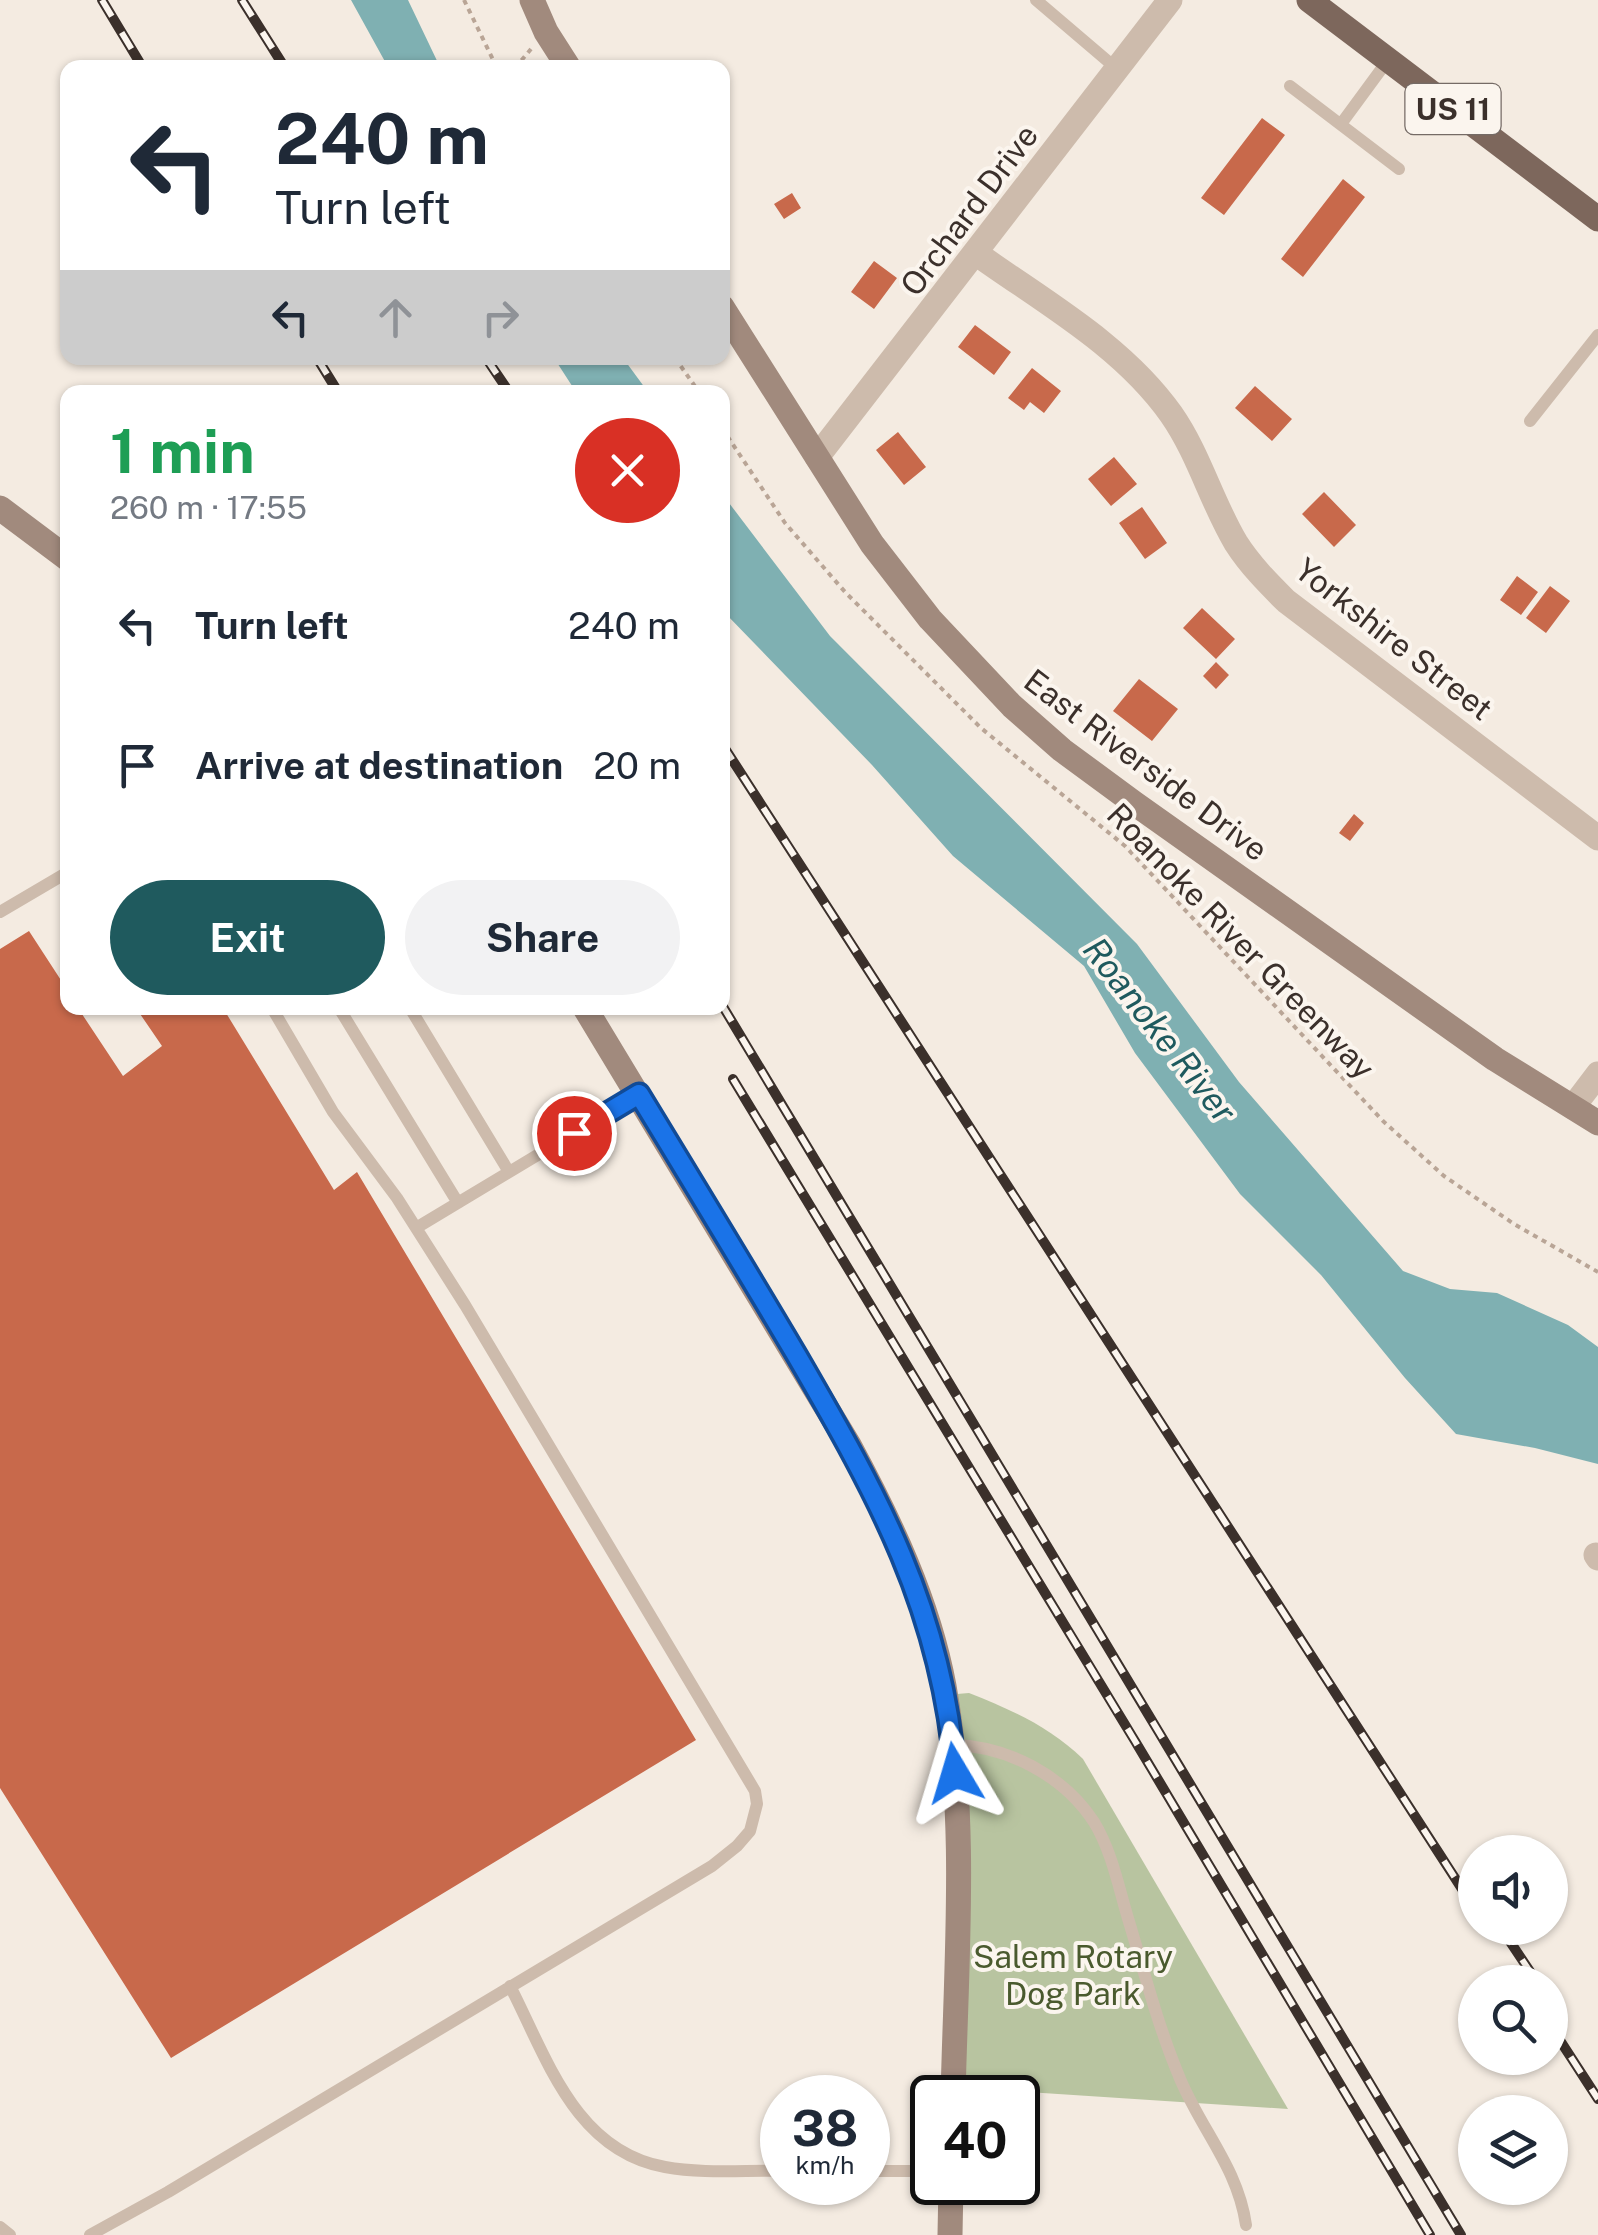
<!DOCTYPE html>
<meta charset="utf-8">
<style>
body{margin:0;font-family:"Public Sans",sans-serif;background:#f2f2f3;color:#1f2937;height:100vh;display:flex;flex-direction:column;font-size:38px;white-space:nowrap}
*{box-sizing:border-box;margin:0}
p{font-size:32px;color:#747a83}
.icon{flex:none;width:55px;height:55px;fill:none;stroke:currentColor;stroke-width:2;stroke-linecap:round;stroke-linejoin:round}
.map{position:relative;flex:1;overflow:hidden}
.drawer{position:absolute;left:60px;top:385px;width:670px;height:630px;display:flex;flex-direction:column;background:#fff;border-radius:20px;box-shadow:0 2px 8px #0004}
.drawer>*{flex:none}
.guide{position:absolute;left:60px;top:60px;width:670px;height:305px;border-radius:20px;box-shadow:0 2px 8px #0004;background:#fff;color:#1f2937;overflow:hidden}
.controls{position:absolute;left:1458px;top:1835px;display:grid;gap:20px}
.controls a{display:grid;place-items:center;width:110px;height:110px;border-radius:50%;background:#fff;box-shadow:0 2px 8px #0004;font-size:50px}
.speed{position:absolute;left:760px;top:2075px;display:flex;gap:20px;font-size:50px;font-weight:700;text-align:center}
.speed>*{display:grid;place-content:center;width:130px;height:130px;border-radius:50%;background:#fff;box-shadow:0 2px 8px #0004;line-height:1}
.speed small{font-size:25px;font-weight:400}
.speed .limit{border:5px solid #111;border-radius:15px;background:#fff;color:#111}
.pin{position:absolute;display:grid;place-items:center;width:85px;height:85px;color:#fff;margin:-42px;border:5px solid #fff;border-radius:50%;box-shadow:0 2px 10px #0007}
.me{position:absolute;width:110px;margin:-55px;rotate:353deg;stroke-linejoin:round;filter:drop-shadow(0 0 8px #0008)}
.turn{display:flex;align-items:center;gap:35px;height:210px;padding:0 50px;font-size:45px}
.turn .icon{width:130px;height:130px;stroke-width:2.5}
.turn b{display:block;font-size:70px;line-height:85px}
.lanes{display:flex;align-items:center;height:95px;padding:0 50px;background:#0003;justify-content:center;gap:50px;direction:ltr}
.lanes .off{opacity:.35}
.round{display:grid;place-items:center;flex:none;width:105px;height:105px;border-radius:52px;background:#f2f2f3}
.headline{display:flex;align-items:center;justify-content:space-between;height:170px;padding:0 50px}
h1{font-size:60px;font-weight:700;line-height:75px;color:#1e9e55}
.action{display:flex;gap:20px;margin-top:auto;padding:20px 50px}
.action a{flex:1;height:115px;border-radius:60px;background:#1f5a5e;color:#fff;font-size:40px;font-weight:700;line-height:115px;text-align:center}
.action a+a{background:#f2f2f3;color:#1f2937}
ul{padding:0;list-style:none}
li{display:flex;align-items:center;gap:30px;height:140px;padding:0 50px}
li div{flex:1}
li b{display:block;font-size:38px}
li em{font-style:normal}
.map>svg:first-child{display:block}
.green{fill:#b8c4a0}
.water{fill:#7fb0b2}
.building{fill:#c8694b}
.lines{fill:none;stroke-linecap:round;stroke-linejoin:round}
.path{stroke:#b9a596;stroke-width:4;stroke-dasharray:5 5;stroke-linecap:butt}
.lane{stroke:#cdbbac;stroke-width:12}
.street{stroke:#cdbbac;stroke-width:25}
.secondary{stroke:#a18a7d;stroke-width:25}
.primary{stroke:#7d675c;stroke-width:25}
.rail-casing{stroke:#3b302b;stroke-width:10}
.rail{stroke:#fbf5ee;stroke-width:6;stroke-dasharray:19;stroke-linecap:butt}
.route-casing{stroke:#114b97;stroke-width:25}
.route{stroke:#1a73e8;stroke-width:18}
.labels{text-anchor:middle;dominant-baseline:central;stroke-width:8;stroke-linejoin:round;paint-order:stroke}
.shield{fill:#fbf5ee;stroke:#756b66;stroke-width:2.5}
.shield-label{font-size:30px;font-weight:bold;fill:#3b302b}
.street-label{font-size:32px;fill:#3b302b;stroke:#fbf5ee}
.park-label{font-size:32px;fill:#4a5a2e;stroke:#fbf5ee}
.water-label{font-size:35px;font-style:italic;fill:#1f5a5e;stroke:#fbf5ee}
</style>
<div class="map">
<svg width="1598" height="2235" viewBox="0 0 1598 2235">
<rect width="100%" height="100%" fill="#f4ebe1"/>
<path class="green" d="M 969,1693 C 1012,1710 1050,1727 1083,1759 L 1288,2109 L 953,2087 L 945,1695 Z"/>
<path class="water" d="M 351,0 L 408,0 L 440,67 L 388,67 Z
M 554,358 L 623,358 L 648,392 L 576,392 Z
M 723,495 L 830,636 L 1137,944 L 1239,1082 L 1403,1271 L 1450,1289 L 1497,1293 L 1568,1325 L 1598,1347 L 1598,1464 L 1535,1448 L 1456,1434 L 1405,1378 L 1321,1275 L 1240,1194 L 1135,1053 L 1084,966 L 953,856 L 872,765 L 724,612 Z"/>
<path class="building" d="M 1262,118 L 1285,135 L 1224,215 L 1201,198 Z
M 1343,179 L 1365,197 L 1303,277 L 1281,259 Z
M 792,193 L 801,208 L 784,219 L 774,204 Z
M 874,261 L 897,278 L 874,309 L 851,292 Z
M 975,325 L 1011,352 L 994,375 L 958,347 Z
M 1032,368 L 1061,391 L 1044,413 L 1030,402 L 1024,410 L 1008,398 Z
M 1255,386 L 1292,419 L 1272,441 L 1235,408 Z
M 898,432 L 926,467 L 904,485 L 876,450 Z
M 1114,457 L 1137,484 L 1111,506 L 1088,479 Z
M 1324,492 L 1356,525 L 1334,547 L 1302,514 Z
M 1142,507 L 1167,543 L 1145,559 L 1119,523 Z
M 1517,576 L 1538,592 L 1521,615 L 1500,600 Z
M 1550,586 L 1570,601 L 1546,633 L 1526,618 Z
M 1202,608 L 1235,639 L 1216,659 L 1183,628 Z
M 1216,662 L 1229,675 L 1216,689 L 1203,676 Z
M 1139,679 L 1178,709 L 1152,741 L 1113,711 Z
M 1354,814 L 1364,823 L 1350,841 L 1339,833 Z
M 29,931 L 68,991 L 68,1008 L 78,1008 L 123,1076 L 162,1046 L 136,1008 L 223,1008 L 334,1190 L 357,1172 L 696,1740 L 171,2058 L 0,1788 L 0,949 Z"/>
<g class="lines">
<path class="path" d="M 464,0 L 497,68
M 515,68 L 531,49
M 675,358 L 699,392
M 722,428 L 785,523 L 845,592 L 981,728 L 1125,846 L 1383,1121 L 1444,1176 L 1514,1224 L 1598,1272"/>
<path class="lane" d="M 1036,0 L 1117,69
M 1290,86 L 1399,169
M 1341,124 L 1388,60
M 1530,421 L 1598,335
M 0,912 L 68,872
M 339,1008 L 458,1203
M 410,1008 L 509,1172
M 416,1228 L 639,1094
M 953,1745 C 1008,1746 1064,1776 1094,1822 C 1111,1850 1118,1884 1127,1915 C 1144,1971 1158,2027 1181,2081 C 1203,2132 1238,2169 1246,2225
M 510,1986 C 547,2058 575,2151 665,2167 C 703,2174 745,2170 782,2171
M 868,2171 L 932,2171
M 0,2227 L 10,2235
M 90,2235 L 168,2192 L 712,1866 L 737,1846 L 750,1831 L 757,1804 L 755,1791 L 465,1305 L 397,1198 L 333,1112 L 272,1008"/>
<path class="street" d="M 977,254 C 1044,302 1122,345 1171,414 C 1199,454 1211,501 1236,543 C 1250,565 1268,583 1286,601 L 1598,838
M 817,457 L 1170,0
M 1573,1107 L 1598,1074
M 1596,1555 L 1598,1558"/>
<path class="secondary" d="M 532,0 L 546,32 L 569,68
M 722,307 L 872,544 L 930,619 L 1012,706 L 1062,750 L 1134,803 L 1495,1059 L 1598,1123
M 0,508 L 68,559
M 585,1008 L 849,1445 C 890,1521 928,1600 944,1686 C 968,1820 956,1961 953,2098
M 950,2235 L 951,2182"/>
<path class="primary" d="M 1309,0 L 1598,219"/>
<defs>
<path id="rail" d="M 102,0 L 143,68
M 242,0 L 285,68
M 317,358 L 338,392
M 486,358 L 509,392
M 722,744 L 1475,1909
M 722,1005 L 1461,2235
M 733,1079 L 1135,1741 L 1430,2235
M 1501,1928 L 1537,1982
M 1550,2025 L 1598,2099"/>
</defs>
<use href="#rail" class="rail-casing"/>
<use href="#rail" class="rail"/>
</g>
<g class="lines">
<defs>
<path id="route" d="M 574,1133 L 639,1094 C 692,1181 745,1268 797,1356 C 877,1494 942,1610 955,1773"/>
</defs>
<use href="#route" class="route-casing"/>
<use href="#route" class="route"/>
</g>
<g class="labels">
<rect class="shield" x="1405.5" y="84" width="95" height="50" rx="8"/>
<g class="shield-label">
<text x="1453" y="109">US 11</text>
</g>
<g class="street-label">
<text transform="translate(969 210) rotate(-53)">Orchard Drive</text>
<text transform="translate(1394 639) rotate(38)">Yorkshire Street</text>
<text transform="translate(1146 765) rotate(37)">East Riverside Drive</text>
<text transform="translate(1241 941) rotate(46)">Roanoke River Greenway</text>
</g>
<g class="park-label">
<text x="1073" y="1956">Salem Rotary<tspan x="1073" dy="37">Dog Park</tspan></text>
</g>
<g class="water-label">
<text transform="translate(1160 1030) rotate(52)">Roanoke River</text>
</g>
</g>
</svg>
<div class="controls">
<a><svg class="icon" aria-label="sound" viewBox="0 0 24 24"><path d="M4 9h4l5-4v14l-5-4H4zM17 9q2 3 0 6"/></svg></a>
<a><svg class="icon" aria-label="search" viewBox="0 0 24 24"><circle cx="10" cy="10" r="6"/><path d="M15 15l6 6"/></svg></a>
<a><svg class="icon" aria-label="layers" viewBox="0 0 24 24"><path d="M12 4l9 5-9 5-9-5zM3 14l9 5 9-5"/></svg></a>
</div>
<div class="speed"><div>38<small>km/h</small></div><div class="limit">40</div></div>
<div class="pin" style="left:574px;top:1133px;background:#d93025"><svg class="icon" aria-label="arrive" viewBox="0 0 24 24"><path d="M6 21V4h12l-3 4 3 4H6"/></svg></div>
<svg class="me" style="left:955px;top:1773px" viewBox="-20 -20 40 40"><path d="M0-17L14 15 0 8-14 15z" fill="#1a73e8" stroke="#fff" stroke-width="4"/></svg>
<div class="guide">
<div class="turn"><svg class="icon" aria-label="left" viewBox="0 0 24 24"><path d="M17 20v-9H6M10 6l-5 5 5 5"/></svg><div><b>240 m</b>Turn left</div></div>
<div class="lanes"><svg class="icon" aria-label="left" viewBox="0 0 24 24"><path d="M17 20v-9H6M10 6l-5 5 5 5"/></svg><svg class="icon off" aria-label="ahead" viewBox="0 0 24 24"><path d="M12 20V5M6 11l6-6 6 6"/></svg><svg class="icon off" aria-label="right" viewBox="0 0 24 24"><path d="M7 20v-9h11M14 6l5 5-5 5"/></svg></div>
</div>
<section class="drawer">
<div class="headline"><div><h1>1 min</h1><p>260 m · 17:55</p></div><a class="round" style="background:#d93025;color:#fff"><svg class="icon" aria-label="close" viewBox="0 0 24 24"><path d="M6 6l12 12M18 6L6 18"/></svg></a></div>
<ul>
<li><svg class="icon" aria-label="left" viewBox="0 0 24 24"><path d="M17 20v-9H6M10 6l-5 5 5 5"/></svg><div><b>Turn left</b></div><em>240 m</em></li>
<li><svg class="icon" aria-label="arrive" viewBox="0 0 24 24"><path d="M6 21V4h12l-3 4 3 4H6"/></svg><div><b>Arrive at destination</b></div><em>20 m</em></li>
</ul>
<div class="action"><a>Exit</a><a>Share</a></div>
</section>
</div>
